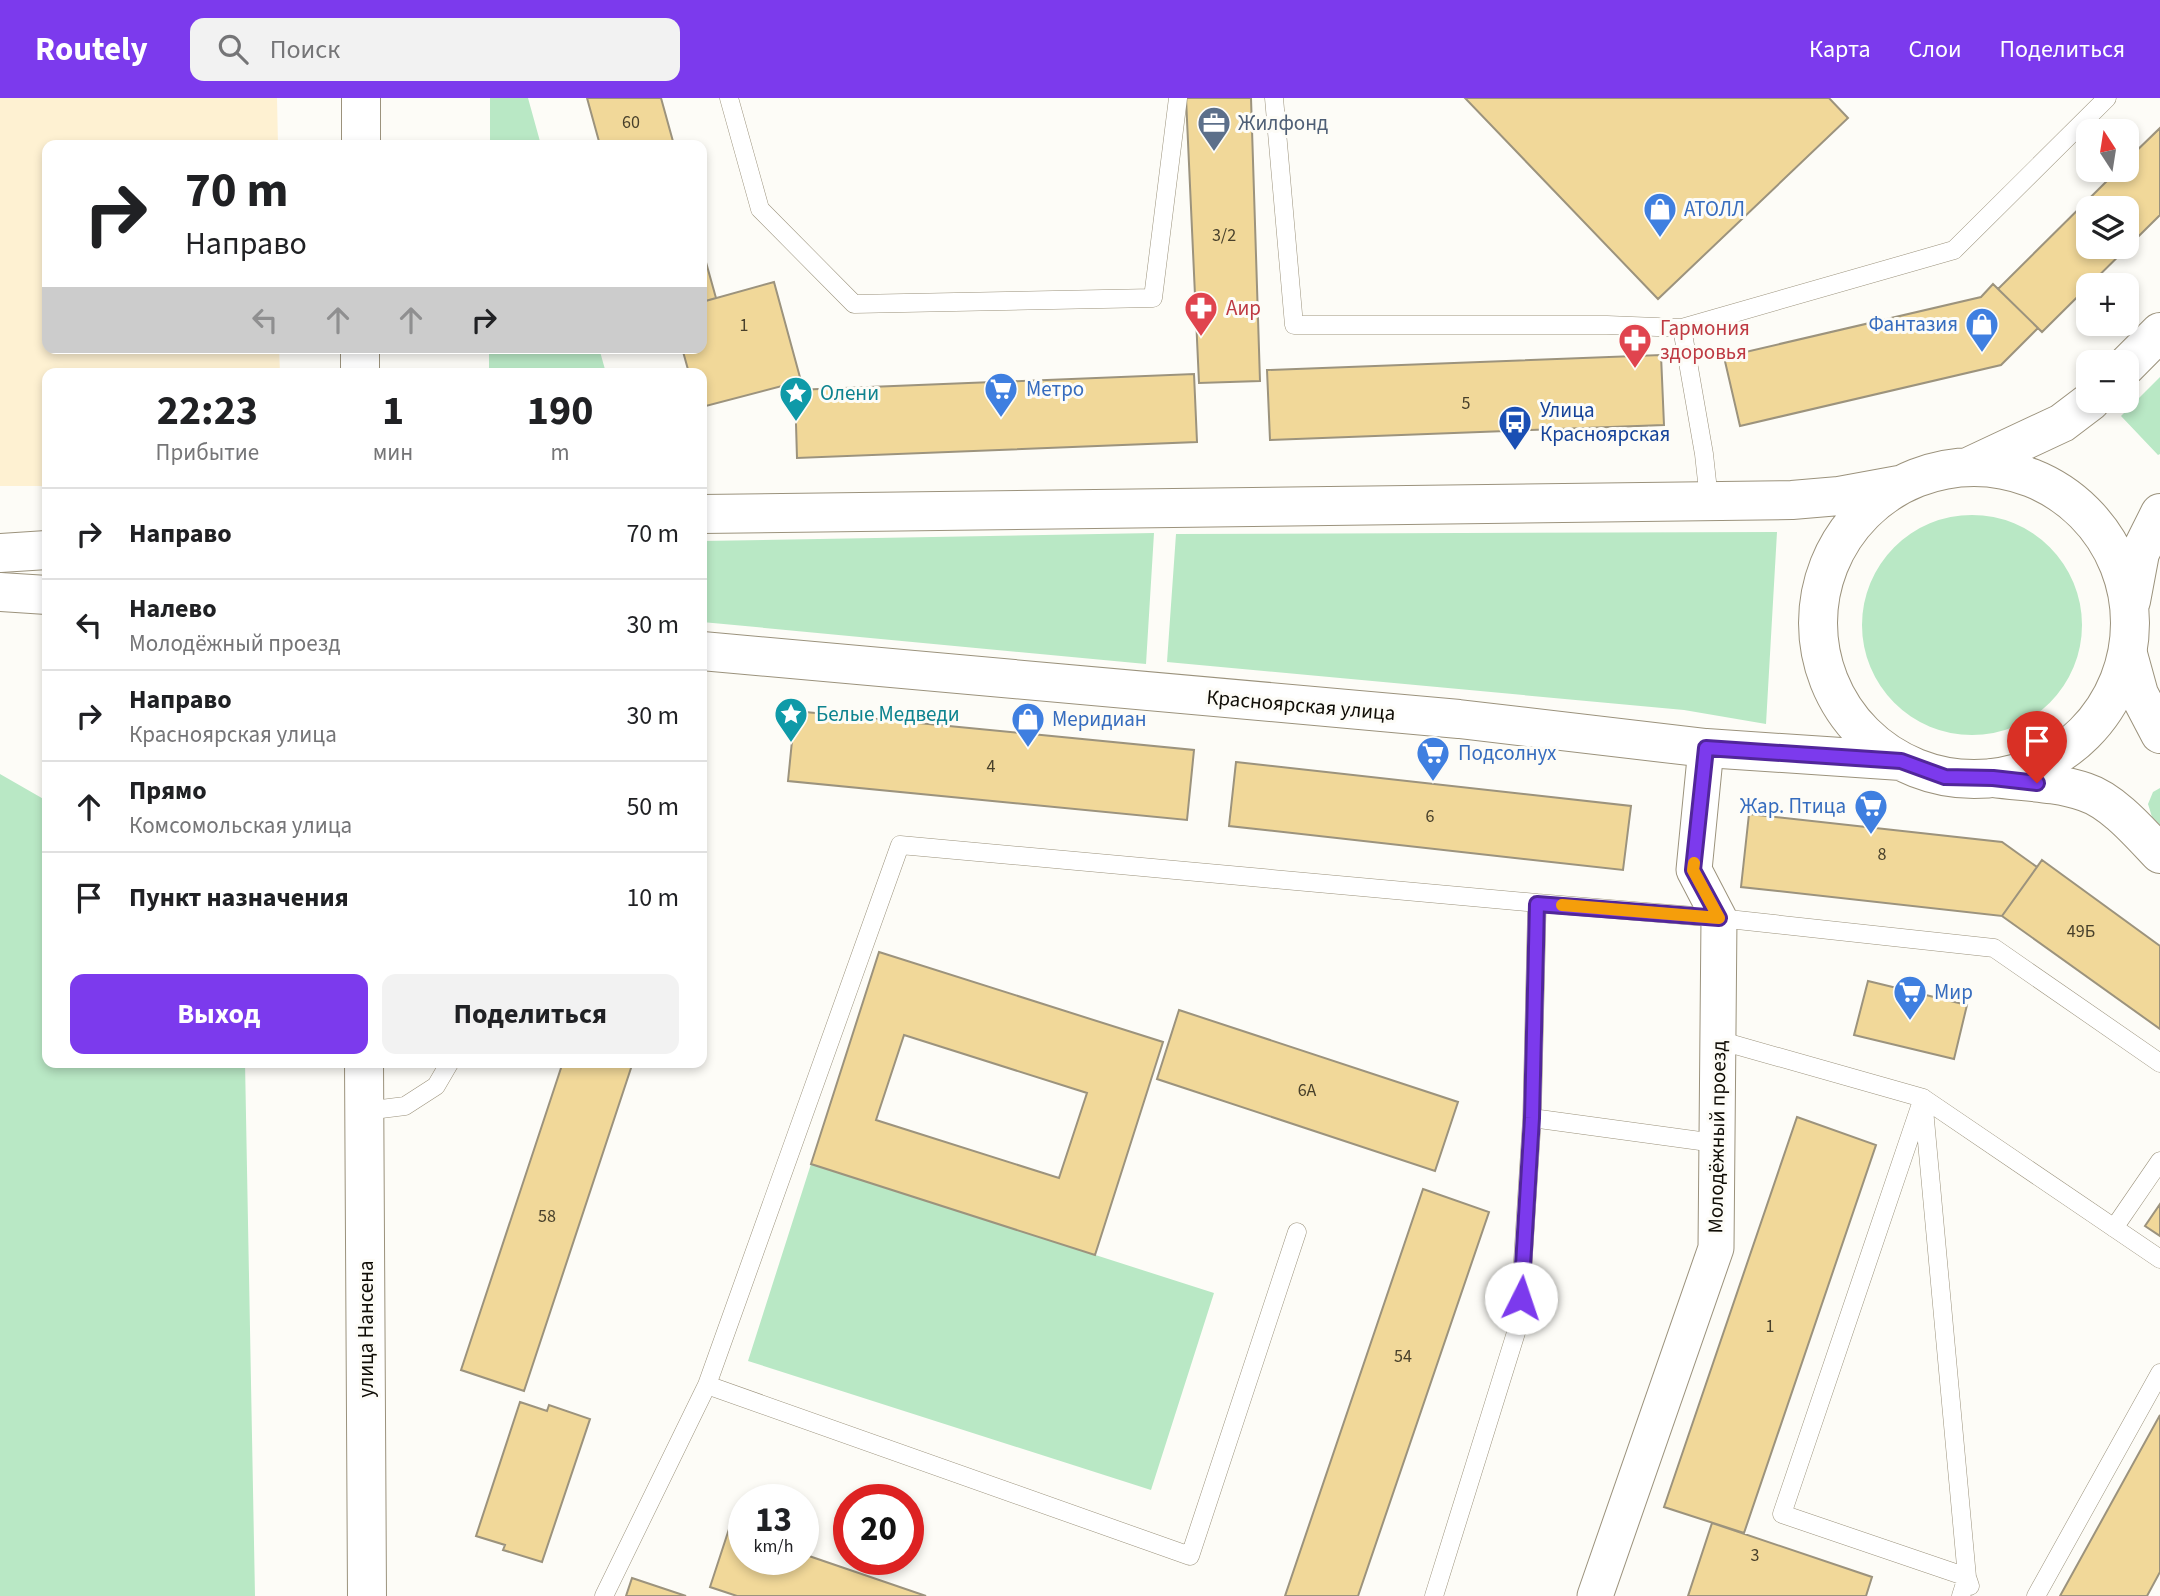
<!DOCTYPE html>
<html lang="ru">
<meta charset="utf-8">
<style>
body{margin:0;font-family:"Source Sans 3",sans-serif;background:#f2f2f2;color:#202124;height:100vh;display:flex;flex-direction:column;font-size:26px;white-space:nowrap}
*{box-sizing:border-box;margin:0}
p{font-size:23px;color:#757577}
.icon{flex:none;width:38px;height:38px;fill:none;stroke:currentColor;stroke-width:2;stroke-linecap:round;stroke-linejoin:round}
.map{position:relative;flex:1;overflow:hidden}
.side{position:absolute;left:42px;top:270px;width:665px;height:700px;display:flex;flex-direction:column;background:#fff;border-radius:14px;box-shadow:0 4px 10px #0003}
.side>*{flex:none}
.banner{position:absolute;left:42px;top:42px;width:665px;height:214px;border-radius:14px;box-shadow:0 4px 10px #0003;background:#fff;color:#202124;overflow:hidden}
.needle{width:46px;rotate:348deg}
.controls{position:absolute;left:2076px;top:21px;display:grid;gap:14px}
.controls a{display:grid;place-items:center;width:63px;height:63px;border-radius:14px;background:#fff;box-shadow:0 4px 10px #0003;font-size:35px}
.speed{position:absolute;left:728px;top:1386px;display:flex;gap:14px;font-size:35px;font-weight:700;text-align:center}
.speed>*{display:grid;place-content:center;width:91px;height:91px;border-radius:50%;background:#fff;box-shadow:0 4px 10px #0003;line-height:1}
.speed small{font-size:18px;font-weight:400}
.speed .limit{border:10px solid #d22;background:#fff;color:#111}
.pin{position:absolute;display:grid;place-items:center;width:60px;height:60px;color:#fff;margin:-72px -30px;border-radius:50% 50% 50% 0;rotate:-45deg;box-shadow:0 0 7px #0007}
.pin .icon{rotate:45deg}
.me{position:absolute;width:77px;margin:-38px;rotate:4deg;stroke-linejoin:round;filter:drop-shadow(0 0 5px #0008)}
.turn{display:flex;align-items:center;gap:24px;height:147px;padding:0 28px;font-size:32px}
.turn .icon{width:91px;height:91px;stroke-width:2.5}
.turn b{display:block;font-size:49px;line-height:60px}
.lanes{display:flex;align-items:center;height:66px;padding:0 28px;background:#0003;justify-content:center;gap:35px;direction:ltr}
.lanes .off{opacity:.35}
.eta{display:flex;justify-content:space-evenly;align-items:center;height:119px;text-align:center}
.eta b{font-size:42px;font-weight:700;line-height:49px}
.action{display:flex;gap:14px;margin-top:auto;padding:14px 28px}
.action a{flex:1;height:80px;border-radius:14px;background:#7c3aed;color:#fff;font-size:28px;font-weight:700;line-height:80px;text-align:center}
.action a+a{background:#f2f2f2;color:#202124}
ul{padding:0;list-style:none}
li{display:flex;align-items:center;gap:21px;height:91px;padding:0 28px;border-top:2px solid #e0e0e0}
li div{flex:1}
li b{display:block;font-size:26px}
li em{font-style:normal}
header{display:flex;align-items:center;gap:42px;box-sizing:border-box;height:98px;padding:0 35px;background:#7c3aed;color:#fff}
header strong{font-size:33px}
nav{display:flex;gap:38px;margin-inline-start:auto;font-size:24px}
.search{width:490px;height:63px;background:#f2f2f2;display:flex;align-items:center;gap:18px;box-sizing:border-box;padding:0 24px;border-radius:14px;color:#757577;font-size:26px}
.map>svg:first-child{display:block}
.built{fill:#fef1d2}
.green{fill:#b9e8c5}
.building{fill:#f1d899;stroke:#9c937d;stroke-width:2;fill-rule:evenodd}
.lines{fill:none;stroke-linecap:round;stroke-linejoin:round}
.service-casing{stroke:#9b927c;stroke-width:19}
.minor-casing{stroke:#9b927c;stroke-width:37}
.tertiary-casing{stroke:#9b927c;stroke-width:40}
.secondary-casing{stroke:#9b927c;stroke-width:40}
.service{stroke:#fff;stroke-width:18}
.minor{stroke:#fff;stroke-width:35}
.tertiary{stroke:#fff;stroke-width:38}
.secondary{stroke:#fff;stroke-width:38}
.route-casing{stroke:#51269a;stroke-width:18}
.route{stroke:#7c3aed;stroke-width:12}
.slow{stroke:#f59e0b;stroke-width:12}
.labels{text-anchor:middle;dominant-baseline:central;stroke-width:6;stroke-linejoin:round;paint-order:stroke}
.number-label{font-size:18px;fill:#48402b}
.service-label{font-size:21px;fill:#4e5e75;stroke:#fdfcf7;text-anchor:start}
.shop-label{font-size:21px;fill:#366cbe;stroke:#fdfcf7;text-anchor:start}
.health-label{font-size:21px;fill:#be3a42;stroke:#fdfcf7;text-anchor:start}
.culture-label{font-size:21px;fill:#0d838f;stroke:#fdfcf7;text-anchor:start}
.transit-label{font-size:21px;fill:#164399;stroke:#fdfcf7;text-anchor:start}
.street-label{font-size:21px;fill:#100d06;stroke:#fdfcf7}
</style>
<header>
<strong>Routely</strong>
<div class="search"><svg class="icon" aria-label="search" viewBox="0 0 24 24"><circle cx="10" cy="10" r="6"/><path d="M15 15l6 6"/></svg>Поиск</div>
<nav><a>Карта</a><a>Слои</a><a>Поделиться</a></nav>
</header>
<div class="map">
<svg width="2160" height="1498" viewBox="0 0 2160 1498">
<rect width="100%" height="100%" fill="#fdfcf7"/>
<path class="built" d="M 0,0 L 277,0 L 278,47 L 47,47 L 47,250 L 279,250 L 280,275 L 47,275 L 47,388 L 0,388 Z"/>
<path class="green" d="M 490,0 L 528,0 L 541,47 L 490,47 Z
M 489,250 L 599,250 L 606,275 L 489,275 Z
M 2160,279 L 2160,356 L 2158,357 L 2121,318 Z
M1862 527a110 110 0 1 1 220 0a110 110 0 1 1-220 0Z
M 1777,434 L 1766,626 L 1684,612 L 1167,564 L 1176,436 Z
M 1154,435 L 1146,566 L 702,524 L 702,443 Z
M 0,676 L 47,703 L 47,964 L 245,964 L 255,1498 L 0,1498 Z
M 2160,690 L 2160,727 L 2152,719 L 2148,706 L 2153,694 Z
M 811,1066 L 1214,1195 L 1151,1392 L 748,1263 Z"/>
<path class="building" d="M 587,0 L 661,0 L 674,47 L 600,47 Z
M 1186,0 L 1251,0 L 1260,283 L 1199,285 Z
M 1465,0 L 1829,0 L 1848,20 L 1658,201 Z
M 2160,30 L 2160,117 L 2042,234 L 1998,191 L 2118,72 L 2126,72 L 2126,63 ZM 2088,110 L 2126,110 L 2126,149 L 2088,149 Z
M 702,150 L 716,200 L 702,204 Z
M 774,184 L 801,283 L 702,309 L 702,275 L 689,275 L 682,250 L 702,250 L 702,204 Z
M 1993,186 L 2038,230 L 2001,267 L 1740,328 L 1724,259 L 1981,199 Z
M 1661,257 L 1664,327 L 1270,342 L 1267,272 Z
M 1194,276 L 1197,344 L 797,360 L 795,292 Z
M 795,613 L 1194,652 L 1187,722 L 788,683 Z
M 1236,664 L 1631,708 L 1623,772 L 1229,728 Z
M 1749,716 L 2002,744 L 2037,769 L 2002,818 L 1741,789 Z
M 2042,762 L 2160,848 L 2160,931 L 2002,818 Z
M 879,854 L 1163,944 L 1095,1157 L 811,1066 ZM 904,937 L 1087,995 L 1059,1080 L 876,1022 Z
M 1868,883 L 1967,907 L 1954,961 L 1854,937 Z
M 1179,912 L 1458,1004 L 1435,1073 L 1157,981 Z
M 563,964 L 633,964 L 524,1293 L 461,1272 Z
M 1797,1019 L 1876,1047 L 1744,1435 L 1664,1409 Z
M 1423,1091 L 1489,1114 L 1358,1498 L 1285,1498 Z
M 2160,1106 L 2160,1138 L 2145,1128 Z
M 520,1304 L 547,1313 L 549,1307 L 590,1321 L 542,1464 L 503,1452 L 505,1447 L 476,1438 Z
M 2160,1317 L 2160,1474 L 2147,1498 L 2060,1498 Z
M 1712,1425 L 1872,1479 L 1866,1498 L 1688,1498 Z
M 729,1431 L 744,1436 L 744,1461 L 803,1461 L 803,1456 L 926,1498 L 737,1498 L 710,1489 Z
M 632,1480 L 686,1498 L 626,1498 Z"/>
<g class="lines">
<defs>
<path id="service" d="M 729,0 L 760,111 L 854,206 L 1153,200 L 1178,0
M 1274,0 L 1294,227 L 1607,227 L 1682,230 L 1704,356 L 1709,402
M 1682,230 L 1954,152 L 2107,0
M 1537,805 L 1719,820 L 1994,850 L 2160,965
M 1718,942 L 1923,1000 L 1967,1479 L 1970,1488
M 365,1013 L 405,1008 L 436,988 L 450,964
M 2114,1130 L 2160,1063
M 1297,1134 L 1190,1458 L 707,1287 L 900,747 L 1537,805 L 1532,1020 L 1715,1045
M 604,1498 L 707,1287
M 1434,1498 L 1519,1225 L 1532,1020
M 1961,1498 L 1967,1479 L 1782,1416 L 1923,1000 L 2160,1161
M 2036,1498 L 2160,1275"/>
<path id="minor" d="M 1595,1498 L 1716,1150 L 1719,820 L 1694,772 L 1706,650"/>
<path id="tertiary" d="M 361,47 L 361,0
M 360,275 L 360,250
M 2128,556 L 2139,596 L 2160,636
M 1993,680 C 2022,684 2056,684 2085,694 C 2113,703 2140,735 2160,756
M 364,964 L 367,1498"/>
<path id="secondary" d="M 2126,268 L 2160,234
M 1970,368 L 2062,325 L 2091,303
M1818 525a156 156 0 1 1 312 0a156 156 0 1 1-312 0Z
M 702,416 L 1792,402 L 1839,398 L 1899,387
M 0,455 L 47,452
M 0,494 L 47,497
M 2131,503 L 2140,455 L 2160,415
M 702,553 L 1459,621 L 1706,650 L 1901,663"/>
</defs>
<use href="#service" class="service-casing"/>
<use href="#minor" class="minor-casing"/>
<use href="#tertiary" class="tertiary-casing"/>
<use href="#secondary" class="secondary-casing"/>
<use href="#service" class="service"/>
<use href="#minor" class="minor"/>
<use href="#tertiary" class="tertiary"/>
<use href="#secondary" class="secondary"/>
</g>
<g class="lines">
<defs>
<path id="route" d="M 1521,1200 L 1532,1020 L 1537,806 L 1719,820 L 1693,772 L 1706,650 L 1901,663 L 1945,679 L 1993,680 L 2037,685"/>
</defs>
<use href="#route" class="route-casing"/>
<use href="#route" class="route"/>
<path class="slow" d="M 1562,807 L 1719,820 L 1693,772 L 1694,765"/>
</g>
<defs>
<symbol id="office-pin" viewBox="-11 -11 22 30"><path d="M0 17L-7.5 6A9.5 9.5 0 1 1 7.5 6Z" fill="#5c6f8a" stroke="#fdfcf7"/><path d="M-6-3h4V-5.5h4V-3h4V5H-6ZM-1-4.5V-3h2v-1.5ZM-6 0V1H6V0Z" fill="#fff"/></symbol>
<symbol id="shop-pin" viewBox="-11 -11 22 30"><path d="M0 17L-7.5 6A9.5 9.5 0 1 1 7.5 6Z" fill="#3f7fe0" stroke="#fdfcf7"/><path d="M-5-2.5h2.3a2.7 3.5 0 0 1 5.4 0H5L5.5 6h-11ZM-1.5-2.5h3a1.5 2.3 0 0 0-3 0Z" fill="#fff"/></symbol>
<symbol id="pharmacy-pin" viewBox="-11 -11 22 30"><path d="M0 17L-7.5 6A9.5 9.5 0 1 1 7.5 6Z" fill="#e0444e" stroke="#fdfcf7"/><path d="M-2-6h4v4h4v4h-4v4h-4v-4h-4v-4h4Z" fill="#fff"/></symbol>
<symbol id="supermarket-pin" viewBox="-11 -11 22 30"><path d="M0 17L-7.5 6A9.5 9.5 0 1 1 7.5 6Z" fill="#3f7fe0" stroke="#fdfcf7"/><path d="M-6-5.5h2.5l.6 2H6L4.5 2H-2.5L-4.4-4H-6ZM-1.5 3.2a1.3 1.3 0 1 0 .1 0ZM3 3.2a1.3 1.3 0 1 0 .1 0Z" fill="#fff"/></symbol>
<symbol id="sight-pin" viewBox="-11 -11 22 30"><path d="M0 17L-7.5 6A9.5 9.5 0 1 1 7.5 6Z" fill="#0f9aa8" stroke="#fdfcf7"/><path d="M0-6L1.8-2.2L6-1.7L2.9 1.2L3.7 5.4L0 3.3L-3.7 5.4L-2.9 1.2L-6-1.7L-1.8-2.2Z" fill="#fff"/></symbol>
<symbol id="bus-pin" viewBox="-11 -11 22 30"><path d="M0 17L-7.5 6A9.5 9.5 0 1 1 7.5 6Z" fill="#1a4fb4" stroke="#fdfcf7"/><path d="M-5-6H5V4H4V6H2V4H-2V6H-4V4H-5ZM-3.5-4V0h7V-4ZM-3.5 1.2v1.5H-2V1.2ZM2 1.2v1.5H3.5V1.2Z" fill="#fff"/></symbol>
</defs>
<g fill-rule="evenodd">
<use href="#office-pin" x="1195" y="6" width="38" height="52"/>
<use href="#shop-pin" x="1641" y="92" width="38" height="52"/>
<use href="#pharmacy-pin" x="1182" y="191" width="38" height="52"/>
<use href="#shop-pin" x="1963" y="207" width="38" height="52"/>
<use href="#pharmacy-pin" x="1616" y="223" width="38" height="52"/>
<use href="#supermarket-pin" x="982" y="272" width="38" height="52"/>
<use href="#sight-pin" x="777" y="276" width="38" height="52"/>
<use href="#bus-pin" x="1496" y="305" width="38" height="52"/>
<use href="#sight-pin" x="772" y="597" width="38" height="52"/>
<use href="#shop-pin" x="1009" y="602" width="38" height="52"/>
<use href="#supermarket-pin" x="1414" y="636" width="38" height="52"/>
<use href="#supermarket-pin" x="1852" y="689" width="38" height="52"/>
<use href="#supermarket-pin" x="1891" y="875" width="38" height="52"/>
</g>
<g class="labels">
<g class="number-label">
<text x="631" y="24">60</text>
<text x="1224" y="137">3/2</text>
<text x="744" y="227">1</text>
<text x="1466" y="305">5</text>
<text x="991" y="668">4</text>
<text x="1430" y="718">6</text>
<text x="1882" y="756">8</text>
<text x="2081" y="833">49Б</text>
<text x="1307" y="992">6А</text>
<text x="547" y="1118">58</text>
<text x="1770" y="1228">1</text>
<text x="1403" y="1258">54</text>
<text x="1755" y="1457">3</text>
</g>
<g class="service-label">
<text x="1238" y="25">Жилфонд</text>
</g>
<g class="shop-label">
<text x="1684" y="111">АТОЛЛ</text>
<text x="1958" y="226" text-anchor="end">Фантазия</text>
<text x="1026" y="291">Метро</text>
<text x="1052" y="621">Меридиан</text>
<text x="1458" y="655">Подсолнух</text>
<text x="1846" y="708" text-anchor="end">Жар. Птица</text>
<text x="1934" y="894">Мир</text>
</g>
<g class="health-label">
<text x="1226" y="210">Аир</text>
<text x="1660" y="230">Гармония<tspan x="1660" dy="24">здоровья</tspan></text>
</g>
<g class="culture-label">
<text x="820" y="295">Олени</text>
<text x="816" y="616">Белые Медведи</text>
</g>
<g class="transit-label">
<text x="1540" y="312">Улица<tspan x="1540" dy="24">Красноярская</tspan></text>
</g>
<g class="street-label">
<text transform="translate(1301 607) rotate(5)">Красноярская улица</text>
<text transform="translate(1717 1039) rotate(-89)">Молодёжный проезд</text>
<text transform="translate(366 1231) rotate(-90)">улица Нансена</text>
</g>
</g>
</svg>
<div class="controls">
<a><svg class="needle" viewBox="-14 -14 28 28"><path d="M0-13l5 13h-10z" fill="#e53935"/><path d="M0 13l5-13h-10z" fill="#757577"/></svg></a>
<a><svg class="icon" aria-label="layers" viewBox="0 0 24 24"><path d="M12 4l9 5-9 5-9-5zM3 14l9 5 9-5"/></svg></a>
<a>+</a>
<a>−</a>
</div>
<div class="speed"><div>13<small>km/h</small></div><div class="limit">20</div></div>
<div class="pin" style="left:2037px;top:685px;background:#d93025"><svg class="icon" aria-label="arrive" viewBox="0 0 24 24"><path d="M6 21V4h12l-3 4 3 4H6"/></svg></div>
<svg class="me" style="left:1521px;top:1200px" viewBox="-20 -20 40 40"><circle r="19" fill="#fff"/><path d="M0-13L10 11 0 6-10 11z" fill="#7c3aed"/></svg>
<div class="banner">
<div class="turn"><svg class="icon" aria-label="right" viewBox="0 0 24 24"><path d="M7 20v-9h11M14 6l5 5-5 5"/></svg><div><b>70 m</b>Направо</div></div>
<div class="lanes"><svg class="icon off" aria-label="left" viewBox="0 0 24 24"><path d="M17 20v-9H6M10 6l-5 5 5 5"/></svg><svg class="icon off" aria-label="ahead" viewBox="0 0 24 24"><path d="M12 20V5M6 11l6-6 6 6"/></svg><svg class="icon off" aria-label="ahead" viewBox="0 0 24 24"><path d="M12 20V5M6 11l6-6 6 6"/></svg><svg class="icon" aria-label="right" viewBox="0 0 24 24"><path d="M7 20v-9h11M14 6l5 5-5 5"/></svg></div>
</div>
<section class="side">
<div class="eta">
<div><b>22:23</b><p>Прибытие</p></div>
<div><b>1</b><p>мин</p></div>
<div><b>190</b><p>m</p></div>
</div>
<ul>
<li><svg class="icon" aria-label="right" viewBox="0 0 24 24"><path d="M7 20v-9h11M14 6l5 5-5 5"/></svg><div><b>Направо</b></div><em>70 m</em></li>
<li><svg class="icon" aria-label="left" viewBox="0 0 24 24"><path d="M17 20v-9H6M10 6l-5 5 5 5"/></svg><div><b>Налево</b><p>Молодёжный проезд</p></div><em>30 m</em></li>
<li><svg class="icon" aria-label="right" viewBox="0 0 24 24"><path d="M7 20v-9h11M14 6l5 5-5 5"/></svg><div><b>Направо</b><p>Красноярская улица</p></div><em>30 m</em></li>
<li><svg class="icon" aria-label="ahead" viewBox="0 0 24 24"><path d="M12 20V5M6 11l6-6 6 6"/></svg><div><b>Прямо</b><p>Комсомольская улица</p></div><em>50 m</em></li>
<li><svg class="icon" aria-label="arrive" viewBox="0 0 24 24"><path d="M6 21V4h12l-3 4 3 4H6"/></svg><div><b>Пункт назначения</b></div><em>10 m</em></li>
</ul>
<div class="action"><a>Выход</a><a>Поделиться</a></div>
</section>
</div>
